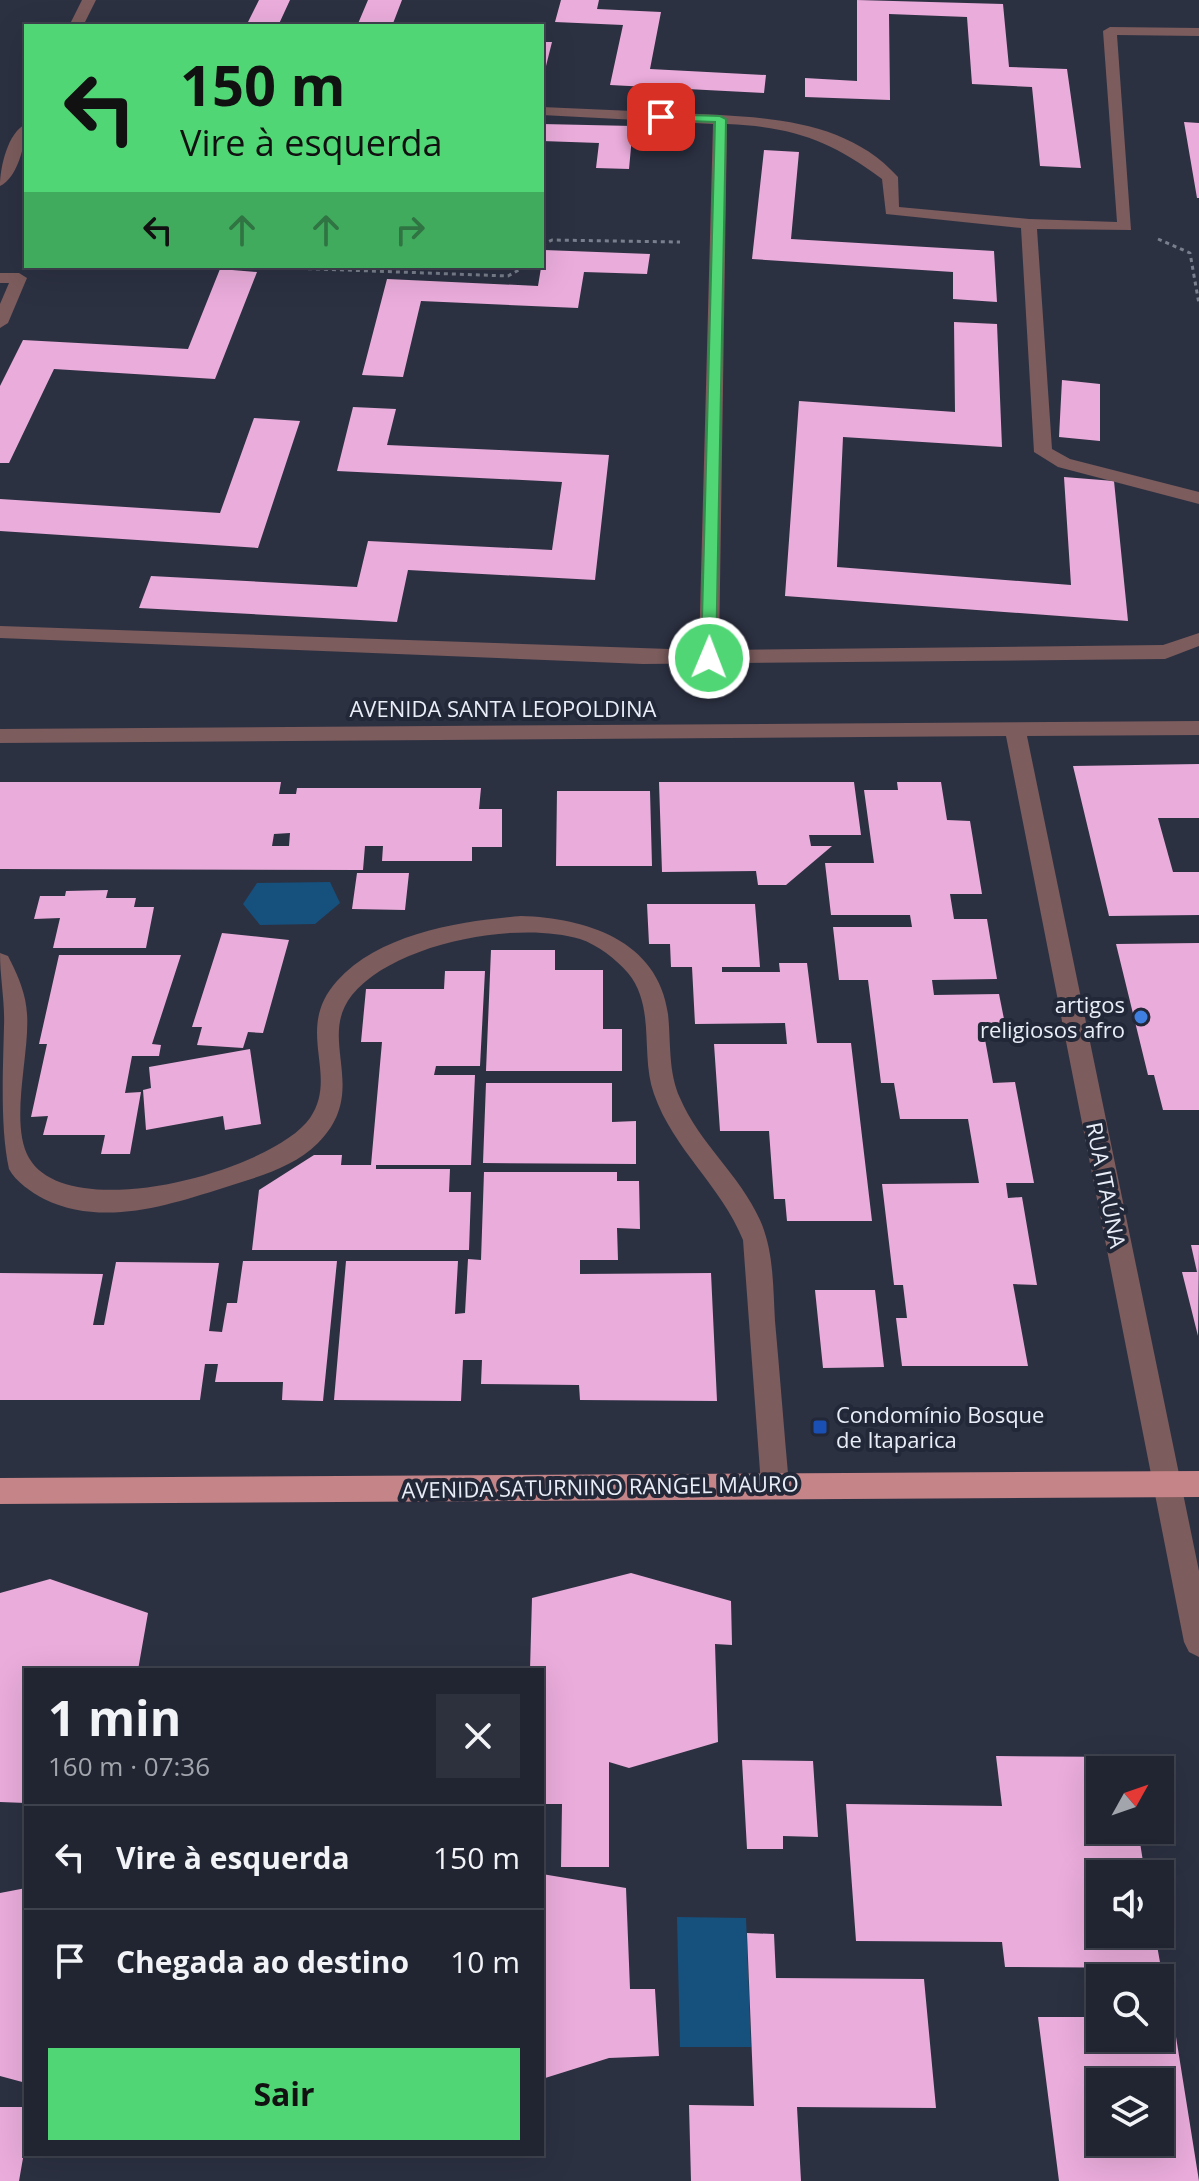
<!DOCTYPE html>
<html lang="pt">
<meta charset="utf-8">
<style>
body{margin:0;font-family:"Open Sans",sans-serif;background:#2d313e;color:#f1f3f6;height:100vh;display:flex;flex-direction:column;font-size:30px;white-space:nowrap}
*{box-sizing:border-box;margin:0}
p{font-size:26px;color:#a2a5ac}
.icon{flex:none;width:44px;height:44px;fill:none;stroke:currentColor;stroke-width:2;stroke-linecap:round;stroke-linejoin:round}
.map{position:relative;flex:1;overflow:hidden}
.side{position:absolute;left:24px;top:1668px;width:520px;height:488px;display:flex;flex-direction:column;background:#212532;border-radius:0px;box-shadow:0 8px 32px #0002,0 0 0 2px #3e424d}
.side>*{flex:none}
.guide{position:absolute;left:24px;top:24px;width:520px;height:244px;border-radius:0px;box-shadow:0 8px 32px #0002,0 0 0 2px #3e424d;background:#50d675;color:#111;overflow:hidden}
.needle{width:52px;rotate:50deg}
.buttons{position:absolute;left:1086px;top:1756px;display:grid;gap:16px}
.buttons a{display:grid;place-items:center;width:88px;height:88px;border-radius:0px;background:#212532;box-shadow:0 8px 32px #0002,0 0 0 2px #3e424d;font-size:40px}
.pin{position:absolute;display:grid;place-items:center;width:68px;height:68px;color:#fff;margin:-34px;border-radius:16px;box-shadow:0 4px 12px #0006}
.me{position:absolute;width:88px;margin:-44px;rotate:1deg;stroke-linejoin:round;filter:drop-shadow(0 0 6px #0008)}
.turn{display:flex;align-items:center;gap:28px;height:168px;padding:0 24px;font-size:36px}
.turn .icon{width:104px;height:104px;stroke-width:2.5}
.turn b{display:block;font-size:56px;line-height:68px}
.lanes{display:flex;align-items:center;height:76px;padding:0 24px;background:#0003;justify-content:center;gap:40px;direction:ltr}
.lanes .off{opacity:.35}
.round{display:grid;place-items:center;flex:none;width:84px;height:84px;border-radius:0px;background:#2d313e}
.headline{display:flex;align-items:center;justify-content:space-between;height:136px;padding:0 24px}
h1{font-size:48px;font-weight:700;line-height:60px}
.button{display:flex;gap:16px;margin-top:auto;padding:16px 24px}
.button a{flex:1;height:92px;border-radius:0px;background:#50d675;color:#111;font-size:32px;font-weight:700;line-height:92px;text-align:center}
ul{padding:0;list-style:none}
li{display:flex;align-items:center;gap:24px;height:104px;padding:0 24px;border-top:2px solid #3e424d}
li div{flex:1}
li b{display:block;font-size:30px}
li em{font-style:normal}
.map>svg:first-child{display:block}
.water{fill:#16507d}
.building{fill:#eaacdb;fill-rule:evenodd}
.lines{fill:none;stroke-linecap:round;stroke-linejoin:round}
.path{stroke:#7a7f8d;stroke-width:3;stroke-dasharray:4 4;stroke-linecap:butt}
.minor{fill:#7c5c5d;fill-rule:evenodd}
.major{fill:#c58487;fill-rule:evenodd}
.route{fill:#50d675;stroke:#348b4c;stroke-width:2}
.shop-dot{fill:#3f7fe0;stroke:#222837;stroke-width:3}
.transit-dot{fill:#1a4fb4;stroke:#222837;stroke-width:3}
.labels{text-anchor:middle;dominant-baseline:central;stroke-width:8;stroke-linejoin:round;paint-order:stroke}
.street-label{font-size:22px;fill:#e9edf8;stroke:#222837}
.poi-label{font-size:22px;fill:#e9edf8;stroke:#222837;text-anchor:end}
</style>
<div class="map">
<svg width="1199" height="2181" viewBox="0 0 1199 2181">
<rect width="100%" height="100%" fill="#2c3142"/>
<path class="water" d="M 330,882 L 340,903 L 315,924 L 260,925 L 243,904 L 257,883 Z
M 677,1917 L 746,1918 L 751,2047 L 680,2047 Z"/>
<path class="building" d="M 259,0 L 290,0 L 278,26 L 246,26 Z
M 368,0 L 402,0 L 392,26 L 357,26 Z
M 561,0 L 599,0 L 597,9 L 661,12 L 650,69 L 766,75 L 764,93 L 610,85 L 623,25 L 555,22 Z
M 857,0 L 1003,4 L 1009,67 L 1067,69 L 1081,168 L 1040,166 L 1032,87 L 972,84 L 967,17 L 889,14 L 890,100 L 805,97 L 805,78 L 857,81 Z
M 542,42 L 552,42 L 543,78 L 542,78 Z
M 1184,122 L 1199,123 L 1199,198 L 1197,198 Z
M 542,124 L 633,126 L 629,169 L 596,168 L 599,143 L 542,141 Z
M 764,150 L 799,152 L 791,239 L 994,251 L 997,302 L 953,299 L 953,272 L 752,259 Z
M 544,250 L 650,254 L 647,274 L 584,272 L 578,308 L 421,301 L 403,377 L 362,375 L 387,279 L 538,286 Z
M 220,269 L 257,272 L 215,379 L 54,369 L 9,463 L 0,463 L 0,386 L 23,340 L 188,349 Z
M 954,322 L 997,324 L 1002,447 L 843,437 L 837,567 L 1071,585 L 1064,477 L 1114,481 L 1128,621 L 785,596 L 799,401 L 955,412 Z
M 1062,380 L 1100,384 L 1100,441 L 1059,437 Z
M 353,407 L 396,409 L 387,445 L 609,455 L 595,580 L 408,570 L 397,622 L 139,608 L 151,576 L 357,587 L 368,541 L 552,550 L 562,482 L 337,471 Z
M 254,418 L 300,421 L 258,548 L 0,531 L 0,499 L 220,513 Z
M 1199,764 L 1199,818 L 1158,818 L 1173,872 L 1199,872 L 1199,915 L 1109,916 L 1073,766 Z
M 0,782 L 281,782 L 279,794 L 296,794 L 297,788 L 481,788 L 479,809 L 502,809 L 502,847 L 472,847 L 472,861 L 382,861 L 383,846 L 365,846 L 363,870 L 0,869 ZM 290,833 L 289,846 L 272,846 L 274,834 Z
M 659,782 L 854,782 L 861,835 L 809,835 L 811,846 L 832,846 L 786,885 L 758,885 L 756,871 L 662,872 Z
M 897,782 L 941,782 L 947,820 L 970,821 L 982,894 L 950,894 L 954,919 L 987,919 L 997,979 L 932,980 L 934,995 L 999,994 L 1007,1034 L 984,1034 L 993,1083 L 1015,1082 L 1034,1183 L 1006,1183 L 1008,1198 L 1022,1197 L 1037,1285 L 1013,1284 L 1028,1366 L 902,1366 L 896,1318 L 907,1318 L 903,1285 L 894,1285 L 882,1184 L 979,1183 L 968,1119 L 900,1119 L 894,1083 L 881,1083 L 868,980 L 839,980 L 833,927 L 912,927 L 910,915 L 831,915 L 825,863 L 874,863 L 864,790 L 898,790 Z
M 557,791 L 650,791 L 652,866 L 556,866 Z
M 357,873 L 409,873 L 405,910 L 352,909 Z
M 108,890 L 106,898 L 136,898 L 134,907 L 154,907 L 146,948 L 53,948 L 60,918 L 34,919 L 40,896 L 65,896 L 66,891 Z
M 647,904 L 755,904 L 760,967 L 722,967 L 722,972 L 780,972 L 779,963 L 807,963 L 817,1043 L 851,1043 L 872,1221 L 787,1221 L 785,1199 L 774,1199 L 769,1131 L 720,1131 L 714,1044 L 787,1044 L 785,1023 L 695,1024 L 692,967 L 671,967 L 670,944 L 649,944 Z
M 222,933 L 289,940 L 263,1033 L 248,1032 L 243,1048 L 197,1045 L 202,1027 L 192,1027 Z
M 1199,943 L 1199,1110 L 1163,1110 L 1154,1075 L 1148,1075 L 1116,944 Z
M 491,950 L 555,950 L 555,970 L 603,970 L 603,1029 L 622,1029 L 622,1071 L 486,1071 Z
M 59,955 L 181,955 L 152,1044 L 161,1045 L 159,1056 L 132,1056 L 125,1093 L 141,1092 L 130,1154 L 101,1154 L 105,1135 L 43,1135 L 48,1116 L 31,1117 L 47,1044 L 39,1044 Z
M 445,971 L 485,971 L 480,1066 L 436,1066 L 434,1075 L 475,1075 L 471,1165 L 376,1165 L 376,1169 L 450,1169 L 449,1192 L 471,1192 L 469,1250 L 252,1250 L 259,1190 L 314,1155 L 342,1155 L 341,1165 L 371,1165 L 382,1042 L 361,1042 L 366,989 L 444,989 Z
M 250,1049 L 261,1124 L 225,1130 L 223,1116 L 146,1130 L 143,1090 L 151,1088 L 149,1067 Z
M 486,1083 L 612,1083 L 612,1122 L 636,1121 L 636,1164 L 483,1163 Z
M 484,1172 L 617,1172 L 617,1181 L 639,1181 L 640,1229 L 617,1228 L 618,1260 L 580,1260 L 580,1274 L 711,1273 L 717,1401 L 580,1400 L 579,1385 L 481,1384 L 482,1360 L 463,1360 L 461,1401 L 334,1400 L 346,1261 L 458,1261 L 455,1314 L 465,1313 L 468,1259 L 481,1260 Z
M 1191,1245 L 1199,1245 L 1198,1336 L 1182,1272 L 1197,1272 Z
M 243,1261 L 337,1261 L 323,1401 L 282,1400 L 283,1382 L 215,1382 L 218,1364 L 205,1364 L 200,1400 L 0,1400 L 0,1273 L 103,1274 L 93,1325 L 104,1325 L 116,1262 L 219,1263 L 209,1331 L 222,1332 L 227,1303 L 237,1303 Z
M 815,1290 L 875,1290 L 884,1367 L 823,1368 Z
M 631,1573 L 731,1601 L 732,1645 L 715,1644 L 718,1742 L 629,1768 L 609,1762 L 609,1867 L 561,1867 L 562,1804 L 542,1804 L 542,1670 L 530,1670 L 532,1598 Z
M 50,1579 L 148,1613 L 138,1670 L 26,1670 L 26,1803 L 0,1802 L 0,1593 Z
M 996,1756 L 1125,1757 L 1128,1770 L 1100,1770 L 1100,1830 L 1138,1830 L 1145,1874 L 1100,1874 L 1100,1934 L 1155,1934 L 1161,1968 L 1005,1967 L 1002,1942 L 856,1941 L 846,1804 L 1002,1806 Z
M 742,1760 L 813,1761 L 818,1837 L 783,1836 L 783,1849 L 747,1849 Z
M 542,1874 L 626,1888 L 630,1989 L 655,1989 L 659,2056 L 609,2058 L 542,2079 Z
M 26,1888 L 26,2083 L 0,2076 L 0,1893 Z
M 747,1933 L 774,1934 L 776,1978 L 924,1979 L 936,2108 L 797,2107 L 801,2181 L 691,2181 L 689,2105 L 754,2106 Z
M 1038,2017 L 1100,2017 L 1100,2038 L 1160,2038 L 1160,2018 L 1173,2018 L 1199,2181 L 1059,2181 ZM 1100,2082 L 1160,2082 L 1160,2142 L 1100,2142 Z
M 0,2107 L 26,2107 L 26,2141 L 19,2181 L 0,2181 Z"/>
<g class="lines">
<path class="path" d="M 1158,239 L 1190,253 L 1199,304
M 542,245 L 552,240 L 680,242
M 236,266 L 508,276 L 526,266"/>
<path class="minor" d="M 82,0 L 96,0 L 83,26 L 69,26 Z
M 1110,27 L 1199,28 L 1199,36 L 1117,35 L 1131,230 L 1037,229 L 1052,449 L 1070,459 L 1199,492 L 1199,504 L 1058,467 L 1034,452 L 1021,228 L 886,214 L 882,179 C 830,140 793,127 727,124 L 719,650 L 1163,645 L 1199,633 L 1199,646 L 1165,659 L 643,664 L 0,638 L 0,626 L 699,650 L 713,124 L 542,115 L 542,107 C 587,109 633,111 678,113 C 753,117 843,115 898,177 L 899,207 L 1029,219 L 1117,222 L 1103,31 Z
M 26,124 C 26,142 18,178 0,186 C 0,167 8,132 26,124 Z
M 0,273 L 19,273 L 27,278 L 8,323 L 0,328 L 0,304 L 9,283 L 0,283 Z
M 1199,721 L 1199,735 L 1027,736 L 1199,1571 L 1199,1657 L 1189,1652 L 1184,1642 L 1006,736 L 0,743 L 0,729 Z
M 521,916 C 586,918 658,940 668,1014 C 671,1042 668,1072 680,1098 C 699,1143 740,1175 760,1220 C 774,1251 773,1288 775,1321 C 780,1376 784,1430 789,1485 L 785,1494 L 775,1498 L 765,1494 L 761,1485 L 743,1240 C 722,1187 673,1149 654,1094 C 640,1055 656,1007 628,973 C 616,959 598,945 580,939 C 518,920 394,943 352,995 C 316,1040 371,1090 318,1143 C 293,1168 257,1177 223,1188 C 166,1206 102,1227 44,1199 C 31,1192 16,1182 9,1169 C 0,1128 3,1070 4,1026 C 5,1001 0,978 0,953 L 8,956 L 11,962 C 19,978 26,995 27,1014 C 30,1054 9,1123 29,1158 C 69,1227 274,1170 310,1118 C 340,1074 293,1030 337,981 C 380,933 461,921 521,916 Z"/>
<path class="major" d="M 1199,1471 L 1199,1497 L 0,1504 L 0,1478 Z"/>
</g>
<path class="route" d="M 657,114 L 720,116 L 726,119 L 716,658 L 709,663 L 701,658 L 715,122 L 661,120 Z"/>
<circle class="shop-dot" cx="1141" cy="1017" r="8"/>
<rect class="transit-dot" x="812" y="1419" width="16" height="16" rx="4"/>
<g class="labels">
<g class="street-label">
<text x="503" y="708">AVENIDA SANTA LEOPOLDINA</text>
<text transform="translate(1107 1185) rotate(79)">RUA ITAÚNA</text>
<text transform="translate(600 1486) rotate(-1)">AVENIDA SATURNINO RANGEL MAURO</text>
</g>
<g class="poi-label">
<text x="1125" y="1004">artigos<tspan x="1125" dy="25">religiosos afro</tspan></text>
<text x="836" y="1414" text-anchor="start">Condomínio Bosque<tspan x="836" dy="25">de Itaparica</tspan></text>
</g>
</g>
</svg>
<div class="buttons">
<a><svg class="needle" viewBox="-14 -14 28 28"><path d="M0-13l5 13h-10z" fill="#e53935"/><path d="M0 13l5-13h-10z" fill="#a2a5ac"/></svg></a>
<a><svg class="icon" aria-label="sound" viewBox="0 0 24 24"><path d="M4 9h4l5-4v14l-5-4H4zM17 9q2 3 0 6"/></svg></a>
<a><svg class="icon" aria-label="search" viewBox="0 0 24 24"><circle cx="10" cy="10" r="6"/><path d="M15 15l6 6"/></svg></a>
<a><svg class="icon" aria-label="layers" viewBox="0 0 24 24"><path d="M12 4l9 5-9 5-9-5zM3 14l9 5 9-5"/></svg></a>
</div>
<div class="pin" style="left:661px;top:117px;background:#d93025"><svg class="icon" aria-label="arrive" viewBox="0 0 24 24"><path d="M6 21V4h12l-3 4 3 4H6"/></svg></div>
<svg class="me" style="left:709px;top:658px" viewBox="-20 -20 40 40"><circle r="17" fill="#50d675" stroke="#fff" stroke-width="3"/><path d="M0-11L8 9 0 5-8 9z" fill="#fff"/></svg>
<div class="guide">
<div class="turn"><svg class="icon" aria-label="left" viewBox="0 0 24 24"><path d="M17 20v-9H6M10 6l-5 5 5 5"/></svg><div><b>150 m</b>Vire à esquerda</div></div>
<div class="lanes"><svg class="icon" aria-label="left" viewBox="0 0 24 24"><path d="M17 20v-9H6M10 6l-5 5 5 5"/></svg><svg class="icon off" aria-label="ahead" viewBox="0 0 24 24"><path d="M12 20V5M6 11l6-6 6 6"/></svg><svg class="icon off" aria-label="ahead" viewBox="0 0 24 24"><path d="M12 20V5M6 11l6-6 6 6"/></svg><svg class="icon off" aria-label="right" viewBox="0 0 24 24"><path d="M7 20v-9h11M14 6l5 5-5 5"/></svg></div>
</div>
<section class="side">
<div class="headline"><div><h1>1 min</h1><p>160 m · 07:36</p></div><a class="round"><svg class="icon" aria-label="close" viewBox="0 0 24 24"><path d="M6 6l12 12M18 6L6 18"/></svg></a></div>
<ul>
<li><svg class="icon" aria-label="left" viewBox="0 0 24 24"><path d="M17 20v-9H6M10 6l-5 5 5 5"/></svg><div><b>Vire à esquerda</b></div><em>150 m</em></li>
<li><svg class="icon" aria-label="arrive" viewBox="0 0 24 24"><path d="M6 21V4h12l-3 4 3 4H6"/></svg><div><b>Chegada ao destino</b></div><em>10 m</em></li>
</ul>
<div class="button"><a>Sair</a></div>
</section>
</div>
